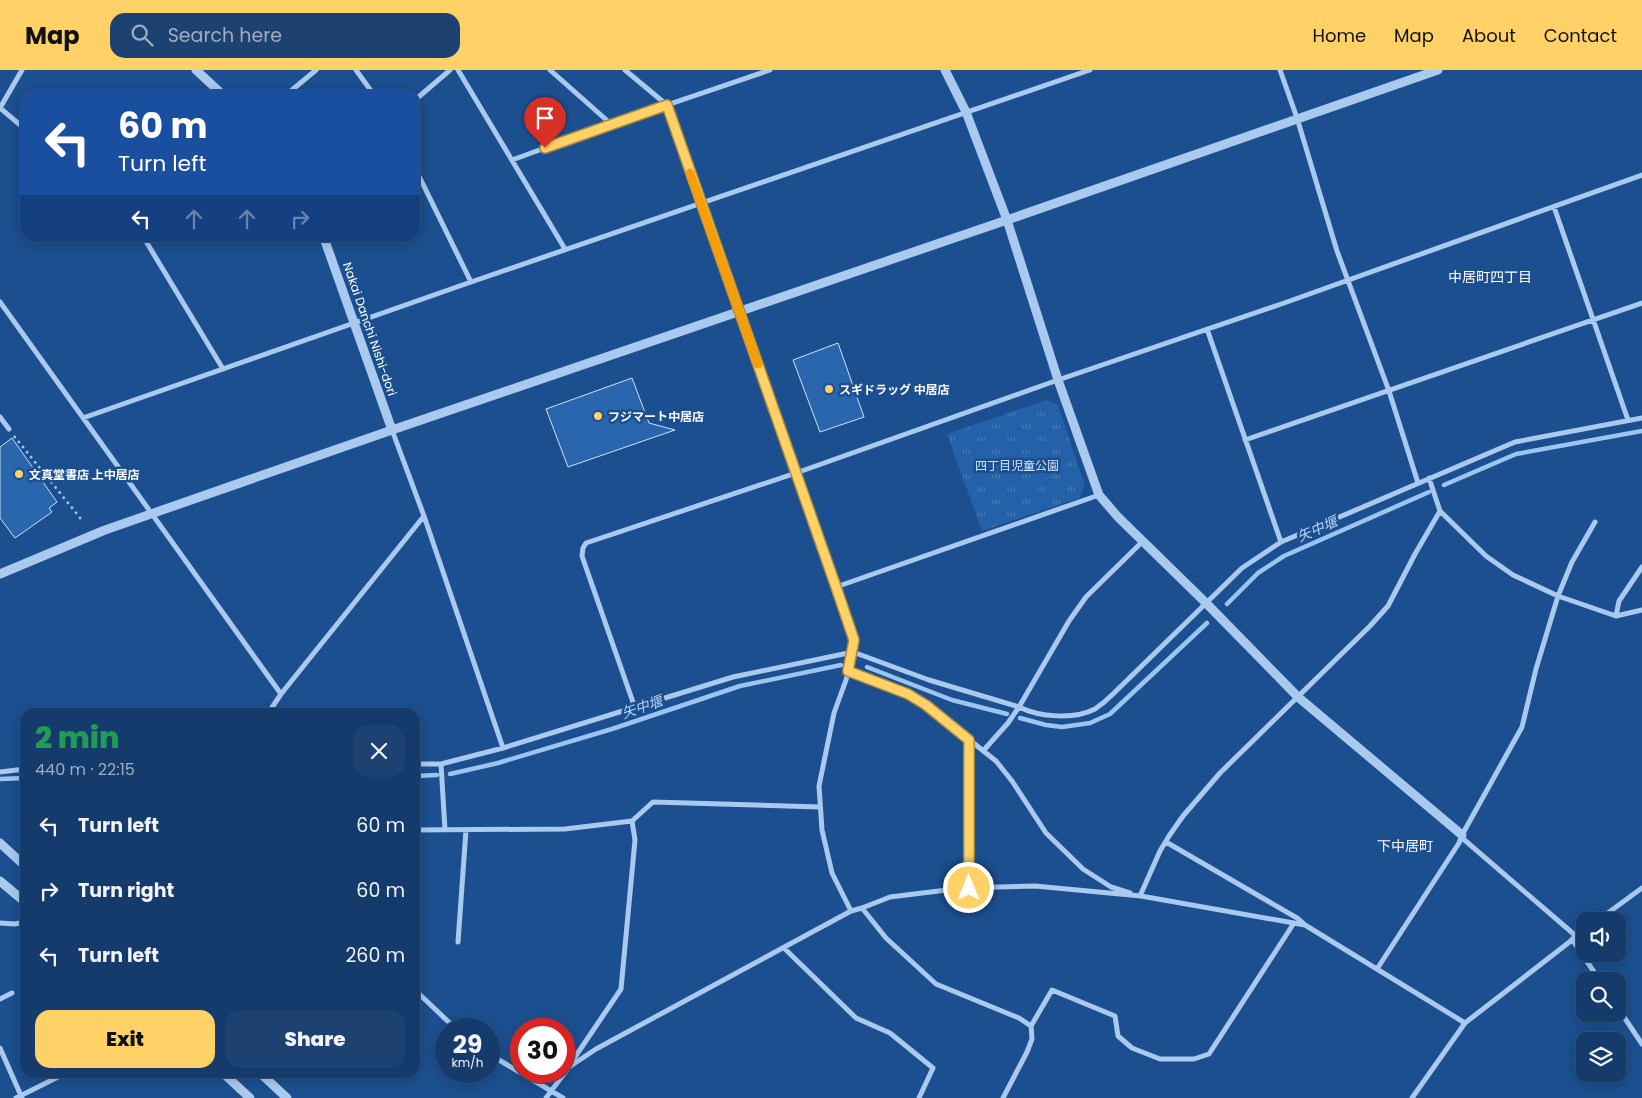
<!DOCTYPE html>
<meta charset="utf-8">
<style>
body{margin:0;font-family:Poppins,"Noto Sans JP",sans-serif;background:#1d4271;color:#f1f3f6;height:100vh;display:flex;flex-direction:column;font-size:19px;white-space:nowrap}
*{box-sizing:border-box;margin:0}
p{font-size:16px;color:#9dadc1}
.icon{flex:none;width:28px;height:28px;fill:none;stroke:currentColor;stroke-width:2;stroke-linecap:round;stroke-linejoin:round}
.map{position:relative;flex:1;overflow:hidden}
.side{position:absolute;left:20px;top:638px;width:400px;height:370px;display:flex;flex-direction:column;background:#143b6b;border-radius:15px;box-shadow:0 2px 12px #0003,0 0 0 1px #33557e}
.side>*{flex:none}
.hud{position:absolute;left:20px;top:20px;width:400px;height:152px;border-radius:15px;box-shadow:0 2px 12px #0003,0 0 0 1px #33557e;background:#1a4fa0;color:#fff;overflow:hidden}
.controls{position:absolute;left:1576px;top:842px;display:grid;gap:10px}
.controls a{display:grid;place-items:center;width:50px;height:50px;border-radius:10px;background:#143b6b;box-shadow:0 2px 12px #0003,0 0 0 1px #33557e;font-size:25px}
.speed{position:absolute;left:435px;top:948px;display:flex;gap:10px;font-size:25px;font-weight:700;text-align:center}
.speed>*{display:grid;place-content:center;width:65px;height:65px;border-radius:50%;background:#143b6b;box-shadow:0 2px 12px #0003,0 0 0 1px #33557e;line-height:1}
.speed small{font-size:12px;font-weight:400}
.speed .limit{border:8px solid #d22;background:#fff;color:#111}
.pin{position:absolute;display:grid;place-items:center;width:42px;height:42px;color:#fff;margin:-51px -21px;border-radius:50% 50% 50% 0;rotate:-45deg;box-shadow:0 0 5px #0007}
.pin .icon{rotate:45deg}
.me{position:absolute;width:55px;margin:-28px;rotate:0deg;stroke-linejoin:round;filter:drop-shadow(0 0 4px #0008)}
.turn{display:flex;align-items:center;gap:18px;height:105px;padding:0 15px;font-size:22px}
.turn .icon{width:65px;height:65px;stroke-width:2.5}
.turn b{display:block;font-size:35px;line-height:42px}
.lanes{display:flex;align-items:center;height:48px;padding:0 15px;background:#0003;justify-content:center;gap:25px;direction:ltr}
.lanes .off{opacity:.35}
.round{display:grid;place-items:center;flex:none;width:52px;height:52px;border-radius:15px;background:#1d4271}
.head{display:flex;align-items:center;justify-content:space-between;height:85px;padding:0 15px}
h1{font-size:30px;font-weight:800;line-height:38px;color:#1e9e55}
.action{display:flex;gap:10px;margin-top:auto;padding:10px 15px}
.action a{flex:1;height:58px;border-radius:15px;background:#ffd166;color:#111;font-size:20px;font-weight:800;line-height:58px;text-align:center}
.action a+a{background:#1d4271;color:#f1f3f6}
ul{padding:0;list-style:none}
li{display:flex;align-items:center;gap:15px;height:65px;padding:0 15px}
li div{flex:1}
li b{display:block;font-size:19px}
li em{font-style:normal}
header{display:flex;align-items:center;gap:30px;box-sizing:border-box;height:70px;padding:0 25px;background:#ffd166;color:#111}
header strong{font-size:24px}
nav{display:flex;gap:28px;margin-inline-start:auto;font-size:18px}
.search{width:350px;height:45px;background:#1d4271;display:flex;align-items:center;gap:12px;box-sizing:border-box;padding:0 18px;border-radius:15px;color:#9dadc1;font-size:19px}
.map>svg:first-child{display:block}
.park{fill:url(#park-tufts)}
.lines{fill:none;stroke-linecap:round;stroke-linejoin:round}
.stream{stroke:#9cc4f0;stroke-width:4.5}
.building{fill:#2a66ad;stroke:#cfe3fa}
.path{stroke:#a9c9ee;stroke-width:2.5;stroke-dasharray:2.5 4;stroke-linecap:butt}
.minor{stroke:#a9c9ee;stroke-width:5}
.tertiary{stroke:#a9c9ee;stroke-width:9}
.route-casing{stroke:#a68842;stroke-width:12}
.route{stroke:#ffd166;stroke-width:9}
.slow{stroke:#f59e0b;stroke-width:9}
.poi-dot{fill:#ffd166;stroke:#1b4f8f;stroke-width:2}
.labels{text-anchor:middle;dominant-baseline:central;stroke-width:5;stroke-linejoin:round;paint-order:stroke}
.street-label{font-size:12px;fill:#fff;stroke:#1b4f8f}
.poi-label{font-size:12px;font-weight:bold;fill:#fff;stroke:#1b4f8f;text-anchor:start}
.park-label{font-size:12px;fill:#cfe3fa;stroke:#1b4f8f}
.neighbourhood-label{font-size:14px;fill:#fff;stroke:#1b4f8f}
.water-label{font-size:14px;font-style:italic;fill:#b5d3f5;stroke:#1b4f8f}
</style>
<header>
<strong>Map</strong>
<div class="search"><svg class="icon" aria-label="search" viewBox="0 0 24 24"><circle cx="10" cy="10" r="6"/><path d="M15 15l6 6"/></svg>Search here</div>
<nav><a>Home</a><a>Map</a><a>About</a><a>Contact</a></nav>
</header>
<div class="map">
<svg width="1642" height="1028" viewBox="0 0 1642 1028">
<defs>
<pattern id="park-tufts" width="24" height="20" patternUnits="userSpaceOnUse" patternTransform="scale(1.25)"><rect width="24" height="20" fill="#2461a8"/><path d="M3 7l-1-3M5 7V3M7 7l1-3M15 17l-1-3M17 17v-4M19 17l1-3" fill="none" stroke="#4579b5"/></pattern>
</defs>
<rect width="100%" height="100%" fill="#1b4f8f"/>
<path class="park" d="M 1046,330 L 1058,335 L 1085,416 L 1079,428 L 982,461 L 947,364 Z"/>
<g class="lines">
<path class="stream" d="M 1444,415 L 1516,384 L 1642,361
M 1227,534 L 1258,503 L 1284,486 L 1429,422
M 867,597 L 952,630 L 1007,644
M 1020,648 L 1046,655 L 1062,657 L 1090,653 L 1110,644 L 1207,553
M 450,704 L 498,693 L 612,659 L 740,616 L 841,595
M 415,706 L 437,705
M 0,709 L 25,708"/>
</g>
<path class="building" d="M 838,273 L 864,347 L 820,362 L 793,290 Z
M 632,308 L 649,353 L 675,360 L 568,397 L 546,339 Z
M 12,368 L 57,432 L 49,438 L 52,442 L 15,468 L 0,448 L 0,377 Z"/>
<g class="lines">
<path class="path" d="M 14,366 L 81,449"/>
<path class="minor" d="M 356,0 L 374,25
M 458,0 L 565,179
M 550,0 L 611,54
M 625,0 L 667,35 L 836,517 L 854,570 L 853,582 L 846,610 L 834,643 L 819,716 L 822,760 L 832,803 L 851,841
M 1280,0 L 1297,48 L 1337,181 L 1389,321 L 1418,413
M 286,25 L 316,0
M 415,30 L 450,0
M 0,38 L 22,0
M 0,38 L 25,59
M 512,90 L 611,54 L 770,0
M 415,98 L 471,212
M 1554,137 L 1628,350
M 144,168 L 223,299
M 0,232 L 281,624
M 1207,259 L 1281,472
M 0,347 L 9,359
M 83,348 L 471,212 L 1090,0
M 392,360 L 424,446 L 503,678
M 1245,370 L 1642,233
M 1429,408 L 1440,441 L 1486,486 L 1513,505 L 1558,526 L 1616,546 L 1642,540
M 836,517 L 1099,425
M 1616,546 L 1619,531 L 1642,497
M 848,601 L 908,624 L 926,635 L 996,691 L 1012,711 L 1046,763 L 1083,799 L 1111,817 L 1130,823
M 635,638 L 582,486 L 583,478 L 586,473 L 796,403 L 1058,310 L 1287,232 L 1642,105
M 269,642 L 281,624 L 424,446
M 983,681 L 1008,653 L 1019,637 L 1069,551 L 1086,527 L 1143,471
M 415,694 L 441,694 L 503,678 L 733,607 L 853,582 L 929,610 L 1019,637 C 1039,647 1074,650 1095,639 C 1101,635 1108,629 1113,624 L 1242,498 L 1281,472 L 1515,372 L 1642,348
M 441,694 L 445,760
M 0,702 L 25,699
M 415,760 L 565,759 L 632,751
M 1461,767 L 1576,866
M 1166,772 L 1297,848 L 1305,855
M 969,818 L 969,670
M 1140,826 L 1160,781 L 1169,766 L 1183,746 L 1220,703 L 1370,556 L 1388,536 L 1415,484 L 1440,441
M 862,838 L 886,868 L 936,914 L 1019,948 L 1031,956 L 1032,969 L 1027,982 L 1003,1028
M 1597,851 L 1642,818
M 0,853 L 15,854 L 25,852
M 1572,869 L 1600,911
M 458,872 L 466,760
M 784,878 L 856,948 L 890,963 L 933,998 L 919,1028
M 1377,899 L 1459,773 L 1462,765 L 1522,657 L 1536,599 L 1558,526 L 1572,492 L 1595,452
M 415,920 L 456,959
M 0,929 L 12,923
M 1618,938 L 1642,974
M 1031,956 L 1052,920 L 1115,946 L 1118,966 L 1132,978 L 1160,989 L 1194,989 L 1209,984 L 1294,853
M 0,978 L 22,1028
M 489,984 L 563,1028
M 571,993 L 621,919 L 635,770 L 632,751 L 653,732 L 820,737
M 16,1028 L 68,1002
M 546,1028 L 569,997 L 596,979 L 851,841 L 862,838 L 890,827 L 963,818 L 1035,816 L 1141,826 L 1305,855 L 1465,953
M 1412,1028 L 1465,953 L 1585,860"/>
<path class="tertiary" d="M 196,0 L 223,25
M 945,0 L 966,42 L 1007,150 L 1058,310 L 1099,425 L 1118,447 L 1207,534 L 1298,627 L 1462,765
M 324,168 L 392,360
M 0,504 L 105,460 L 392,360 L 1007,150 L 1438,0
M 0,773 L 25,796
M 0,811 L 25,832
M 222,1002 L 250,1028
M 259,1002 L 287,1028"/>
</g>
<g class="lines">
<defs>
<path id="route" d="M 545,78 L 667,35 L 836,517 L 854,570 L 848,601 L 908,624 L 926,635 L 969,670 L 969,818"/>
</defs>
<use href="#route" class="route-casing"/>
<use href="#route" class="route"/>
<path class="slow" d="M 690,103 L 758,294"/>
</g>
<g class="poi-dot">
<circle cx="829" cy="319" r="5"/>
<circle cx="598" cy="346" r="5"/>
<circle cx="19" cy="404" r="5"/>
</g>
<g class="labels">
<g class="street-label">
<text transform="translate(370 259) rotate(71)">Nakai Danchi Nishi-dori</text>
</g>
<g class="poi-label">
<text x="839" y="319">スギドラッグ 中居店</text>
<text x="608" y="346">フジマート中居店</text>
<text x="29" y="404">文真堂書店 上中居店</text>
</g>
<g class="park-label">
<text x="1017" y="395">四丁目児童公園</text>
</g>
<g class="neighbourhood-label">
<text x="1490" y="207">中居町四丁目</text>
<text x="1405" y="776">下中居町</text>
</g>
<g class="water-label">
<text transform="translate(1317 459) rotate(-24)">矢中堰</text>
<text transform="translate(642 637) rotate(-19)">矢中堰</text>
</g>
</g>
</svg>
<div class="controls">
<a><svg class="icon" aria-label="sound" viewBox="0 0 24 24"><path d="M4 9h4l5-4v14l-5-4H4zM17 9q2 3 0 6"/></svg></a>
<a><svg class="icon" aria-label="search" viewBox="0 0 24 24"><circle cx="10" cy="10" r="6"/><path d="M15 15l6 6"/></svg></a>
<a><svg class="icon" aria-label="layers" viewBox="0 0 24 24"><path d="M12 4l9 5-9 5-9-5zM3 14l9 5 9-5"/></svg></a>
</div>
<div class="speed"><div>29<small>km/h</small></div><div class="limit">30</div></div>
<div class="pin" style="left:545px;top:78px;background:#d93025"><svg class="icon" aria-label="arrive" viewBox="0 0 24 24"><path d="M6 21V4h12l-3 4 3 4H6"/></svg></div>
<svg class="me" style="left:969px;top:818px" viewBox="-20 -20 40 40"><circle r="17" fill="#ffd166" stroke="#fff" stroke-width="3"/><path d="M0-11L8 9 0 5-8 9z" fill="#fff"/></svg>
<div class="hud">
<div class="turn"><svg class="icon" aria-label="left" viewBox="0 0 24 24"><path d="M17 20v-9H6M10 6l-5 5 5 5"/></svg><div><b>60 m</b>Turn left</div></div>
<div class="lanes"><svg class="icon" aria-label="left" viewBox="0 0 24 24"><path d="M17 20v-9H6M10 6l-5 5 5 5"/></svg><svg class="icon off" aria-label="ahead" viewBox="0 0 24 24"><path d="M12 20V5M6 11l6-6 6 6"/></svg><svg class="icon off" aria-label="ahead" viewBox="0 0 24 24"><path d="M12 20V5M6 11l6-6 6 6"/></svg><svg class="icon off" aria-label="right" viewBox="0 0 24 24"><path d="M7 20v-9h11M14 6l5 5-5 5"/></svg></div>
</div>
<section class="side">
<div class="head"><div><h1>2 min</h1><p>440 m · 22:15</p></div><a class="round"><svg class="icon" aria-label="close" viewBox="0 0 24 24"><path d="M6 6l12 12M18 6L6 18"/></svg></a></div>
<ul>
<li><svg class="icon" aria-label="left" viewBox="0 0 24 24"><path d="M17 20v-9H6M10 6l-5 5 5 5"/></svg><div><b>Turn left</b></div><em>60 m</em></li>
<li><svg class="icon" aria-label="right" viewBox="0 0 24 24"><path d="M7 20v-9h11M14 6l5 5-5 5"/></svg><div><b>Turn right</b></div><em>60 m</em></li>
<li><svg class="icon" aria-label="left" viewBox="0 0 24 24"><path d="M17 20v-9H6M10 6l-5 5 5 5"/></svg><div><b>Turn left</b></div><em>260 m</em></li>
</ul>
<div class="action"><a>Exit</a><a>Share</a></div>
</section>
</div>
